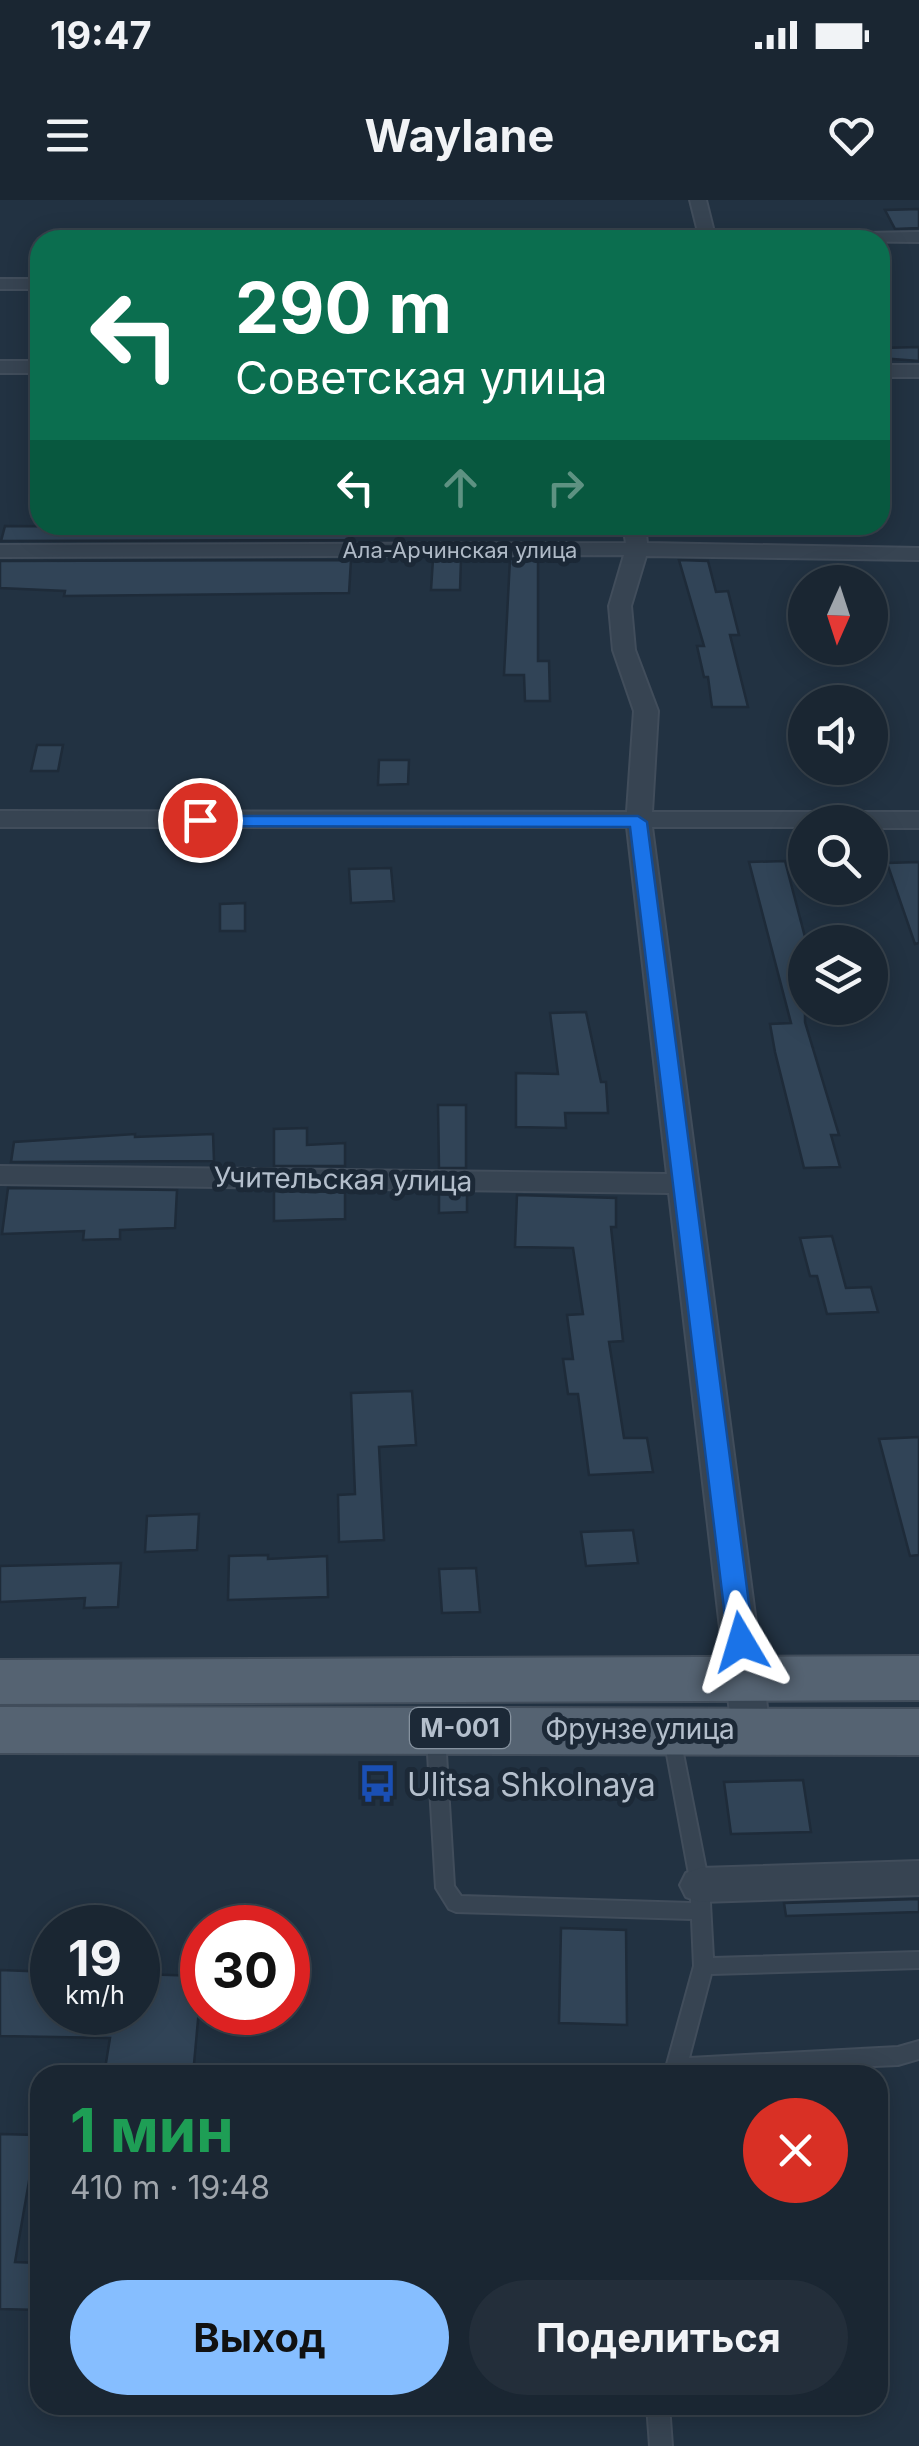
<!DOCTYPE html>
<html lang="ru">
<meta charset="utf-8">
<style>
body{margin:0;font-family:Inter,sans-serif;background:#232e3a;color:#f1f3f6;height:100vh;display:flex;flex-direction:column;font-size:38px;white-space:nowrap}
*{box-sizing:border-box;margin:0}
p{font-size:32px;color:#9fa5ac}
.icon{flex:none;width:55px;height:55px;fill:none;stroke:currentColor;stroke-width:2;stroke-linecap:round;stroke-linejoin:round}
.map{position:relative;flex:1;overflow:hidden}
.drawer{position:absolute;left:30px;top:1865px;width:858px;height:350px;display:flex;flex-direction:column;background:#1a2632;border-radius:30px;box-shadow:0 5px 25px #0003,0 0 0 2px #38434d}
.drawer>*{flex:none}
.hud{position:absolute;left:30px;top:30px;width:860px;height:305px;border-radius:30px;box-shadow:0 5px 25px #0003,0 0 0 2px #38434d;background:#0b6e4f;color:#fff;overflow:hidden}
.needle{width:65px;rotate:183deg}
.fabs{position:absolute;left:788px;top:365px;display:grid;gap:20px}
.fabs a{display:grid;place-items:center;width:100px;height:100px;border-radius:50%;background:#1a2632;box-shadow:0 5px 25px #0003,0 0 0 2px #38434d;font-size:50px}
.speed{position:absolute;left:30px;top:1705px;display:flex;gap:20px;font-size:50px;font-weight:700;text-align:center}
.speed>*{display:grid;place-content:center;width:130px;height:130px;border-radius:50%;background:#1a2632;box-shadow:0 5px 25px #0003,0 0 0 2px #38434d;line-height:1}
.speed small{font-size:25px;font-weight:400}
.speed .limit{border:15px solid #d22;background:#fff;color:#111}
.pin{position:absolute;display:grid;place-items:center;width:85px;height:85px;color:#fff;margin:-42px;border:5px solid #fff;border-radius:50%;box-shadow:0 2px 10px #0007}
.me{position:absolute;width:110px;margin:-55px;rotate:353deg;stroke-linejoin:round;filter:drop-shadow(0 0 8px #0008)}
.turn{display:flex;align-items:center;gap:35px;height:210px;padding:0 40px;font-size:45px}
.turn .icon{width:130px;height:130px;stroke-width:2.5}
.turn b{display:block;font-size:70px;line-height:85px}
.lanes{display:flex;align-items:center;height:95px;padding:0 40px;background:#0003;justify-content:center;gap:50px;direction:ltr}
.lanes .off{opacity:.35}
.round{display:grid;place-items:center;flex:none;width:105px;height:105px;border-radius:52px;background:#232e3a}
.summary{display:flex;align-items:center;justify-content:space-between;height:170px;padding:0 40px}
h1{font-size:60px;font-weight:700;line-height:75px;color:#1e9e55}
.cta{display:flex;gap:20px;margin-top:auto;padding:20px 40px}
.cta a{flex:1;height:115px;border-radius:60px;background:#86beff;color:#111;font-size:40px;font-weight:700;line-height:115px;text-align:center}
.cta a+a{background:#232e3a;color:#f1f3f6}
.status{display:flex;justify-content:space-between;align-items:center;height:70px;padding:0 50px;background:#1a2632;direction:ltr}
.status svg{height:28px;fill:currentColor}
header{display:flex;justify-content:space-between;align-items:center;height:130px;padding:0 40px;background:#1a2632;font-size:45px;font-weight:700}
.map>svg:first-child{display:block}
.building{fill:#314457;stroke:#1e2b39;stroke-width:2.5}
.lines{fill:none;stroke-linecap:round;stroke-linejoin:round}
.service-casing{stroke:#414d5b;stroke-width:4}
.minor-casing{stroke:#414d5b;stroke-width:4}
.primary-casing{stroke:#414d5b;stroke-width:4}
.service{fill:#374452;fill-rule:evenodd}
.minor{fill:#374452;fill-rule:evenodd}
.primary{fill:#556372;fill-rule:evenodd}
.route{fill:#1a73e8;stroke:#114b97;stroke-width:2.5}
.labels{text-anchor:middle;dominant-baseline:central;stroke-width:10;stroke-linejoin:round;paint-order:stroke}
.far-street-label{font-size:22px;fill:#b4bfcc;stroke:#1c2937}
.shield{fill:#1c2937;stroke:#86929f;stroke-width:2.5}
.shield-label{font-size:25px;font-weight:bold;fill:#b4bfcc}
.street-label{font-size:28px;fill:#b4bfcc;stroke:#1c2937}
.near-poi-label{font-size:32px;fill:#b4bfcc;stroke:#1c2937;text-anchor:start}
</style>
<div class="status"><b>19:47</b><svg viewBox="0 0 49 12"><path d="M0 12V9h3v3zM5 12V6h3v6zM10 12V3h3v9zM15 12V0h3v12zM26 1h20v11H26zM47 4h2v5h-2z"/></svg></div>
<header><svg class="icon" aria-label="menu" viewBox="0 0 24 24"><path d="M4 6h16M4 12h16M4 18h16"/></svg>Waylane<svg class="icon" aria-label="heart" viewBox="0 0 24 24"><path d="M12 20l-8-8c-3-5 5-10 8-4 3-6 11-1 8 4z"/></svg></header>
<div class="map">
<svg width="919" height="2246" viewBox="0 0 919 2246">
<rect width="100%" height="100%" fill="#223242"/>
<path class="building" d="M 919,9 L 919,28 L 895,29 L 885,10 Z
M 919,147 L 919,161 L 880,158 L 880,148 Z
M 5,326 L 173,327 L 172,334 L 275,334 L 276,328 L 352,327 L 352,340 L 1,341 Z
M 433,359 L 461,359 L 460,390 L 431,390 Z
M 510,359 L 538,359 L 538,461 L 549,461 L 550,501 L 525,501 L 524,475 L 504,475 Z
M 351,360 L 349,393 L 64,396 L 65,391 L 0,388 L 0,361 Z
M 679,360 L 708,361 L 716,392 L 728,391 L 739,435 L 730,435 L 748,507 L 712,507 L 708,477 L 704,477 L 697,446 L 704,446 Z
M 37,545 L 63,545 L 58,571 L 31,571 Z
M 379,560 L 409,560 L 408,584 L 378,585 Z
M 785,661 L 805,737 L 805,822 L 839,935 L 831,935 L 840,967 L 804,968 L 775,852 L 770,824 L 791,823 L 749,662 Z
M 919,662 L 919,743 L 915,744 L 887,663 Z
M 391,668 L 394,701 L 351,703 L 349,669 Z
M 245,703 L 245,731 L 220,731 L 220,704 Z
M 586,812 L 601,882 L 606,882 L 608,913 L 565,913 L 566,928 L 516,927 L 516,873 L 558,874 L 550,813 Z
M 438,905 L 466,905 L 466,968 L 439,968 Z
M 307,928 L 307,945 L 345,943 L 345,966 L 274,966 L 274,929 Z
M 135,934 L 135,937 L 213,934 L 214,961 L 11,962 L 14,942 Z
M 8,988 L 177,990 L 175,1028 L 120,1030 L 120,1039 L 83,1040 L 84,1031 L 2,1034 Z
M 274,991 L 345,992 L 345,1019 L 274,1021 Z
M 439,994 L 467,994 L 467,1012 L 439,1013 Z
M 517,995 L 616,998 L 616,1027 L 611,1027 L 623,1141 L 609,1142 L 624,1238 L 647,1238 L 653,1272 L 589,1275 L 578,1194 L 568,1194 L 563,1159 L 573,1159 L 567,1115 L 583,1114 L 573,1048 L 515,1047 Z
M 832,1036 L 846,1088 L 871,1087 L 878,1112 L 827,1114 L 817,1076 L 810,1076 L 800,1038 Z
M 412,1191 L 416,1245 L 379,1247 L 384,1340 L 339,1342 L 338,1295 L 355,1294 L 351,1193 Z
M 919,1237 L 919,1355 L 910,1356 L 879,1239 Z
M 199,1314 L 197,1350 L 145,1352 L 147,1316 Z
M 633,1330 L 638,1363 L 586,1366 L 581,1332 Z
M 268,1355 L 268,1359 L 327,1356 L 328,1397 L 228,1400 L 229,1356 Z
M 121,1363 L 118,1407 L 84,1408 L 85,1398 L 0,1402 L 0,1366 Z
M 476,1368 L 480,1412 L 442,1413 L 439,1369 Z
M 803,1580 L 811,1632 L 731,1634 L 724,1582 Z
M 919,1699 L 919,1712 L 786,1716 L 784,1703 Z
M 561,1728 L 626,1730 L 627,1825 L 559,1823 Z
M 0,1770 L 52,1772 L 52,1812 L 138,1812 L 138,1774 L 202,1776 L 193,1875 L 104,1875 L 110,1838 L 0,1836 Z
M 0,1934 L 37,1935 L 15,2062 L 40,2063 L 40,2110 L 0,2109 Z"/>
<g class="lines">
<defs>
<path id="service" d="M 436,1530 L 442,1532 L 445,1537 L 454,1686 L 461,1696 L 691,1703 L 691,1685 L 664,1538 L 667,1533 L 673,1531 L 679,1533 L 709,1685 L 713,1758 L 919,1752 L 919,1768 L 711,1774 L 689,1858 L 898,1847 L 919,1841 L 919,1859 L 898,1865 L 664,1875 L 694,1766 L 692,1719 L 456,1712 L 449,1709 L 436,1688 L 427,1537 L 430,1532 Z
M 647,2205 L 669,2205 L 672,2246 L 650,2246 Z"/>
<path id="minor" d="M 690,0 L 706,0 L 716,40 L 700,40 Z
M 919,32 L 919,42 L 737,40 L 745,35 Z
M 0,79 L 40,79 L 40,89 L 0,89 Z
M 0,161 L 40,161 L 40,173 L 0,173 Z
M 880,165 L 919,165 L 919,177 L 880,177 Z
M 623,325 L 645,325 L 647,343 L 919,348 L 919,360 L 646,356 L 631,406 L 635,450 L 658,511 L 652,612 L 919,612 L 919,628 L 870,628 L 870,622 L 805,622 L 805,627 L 652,627 L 770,1530 L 765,1540 L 751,1545 L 737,1540 L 732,1530 L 669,993 L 0,984 L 0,966 L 667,974 L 627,627 L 0,627 L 0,611 L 627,612 L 634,511 L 613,450 L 609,406 L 624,355 L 0,357 L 0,345 L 626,343 Z
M 919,1661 L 919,1695 L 700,1702 L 686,1697 L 680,1685 L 686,1673 L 700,1668 Z"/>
<path id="primary" d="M 919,1456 L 919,1500 L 0,1504 L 0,1460 Z
M 0,1507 L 919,1509 L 919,1555 L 0,1553 Z"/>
</defs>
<use href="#service" class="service-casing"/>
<use href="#minor" class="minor-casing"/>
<use href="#primary" class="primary-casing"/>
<use href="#service" class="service"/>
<use href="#minor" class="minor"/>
<use href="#primary" class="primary"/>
</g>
<path class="route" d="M 193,616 L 638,616 L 647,622 L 754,1442 L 750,1449 L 732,1449 L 728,1442 L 630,627 L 200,626 L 191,620 Z"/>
<defs>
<symbol id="bus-bare" viewBox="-9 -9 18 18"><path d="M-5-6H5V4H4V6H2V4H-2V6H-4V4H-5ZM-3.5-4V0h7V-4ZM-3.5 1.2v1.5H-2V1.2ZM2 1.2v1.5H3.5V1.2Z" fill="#1a4fb4" stroke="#1c2937" stroke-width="2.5" paint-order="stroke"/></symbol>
</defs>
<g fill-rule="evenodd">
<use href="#bus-bare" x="350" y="1556" width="55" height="55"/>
</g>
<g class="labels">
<g class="far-street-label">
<text x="460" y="350">Ала-Арчинская улица</text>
</g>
<rect class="shield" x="410" y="1508" width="100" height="40" rx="8"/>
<g class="shield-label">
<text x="460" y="1528">M-001</text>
</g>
<g class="street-label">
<text transform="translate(343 979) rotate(1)">Учительская улица</text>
<text x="640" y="1529">Фрунзе улица</text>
</g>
<g class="near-poi-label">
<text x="407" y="1584">Ulitsa Shkolnaya</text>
</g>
</g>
</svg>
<div class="fabs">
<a><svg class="needle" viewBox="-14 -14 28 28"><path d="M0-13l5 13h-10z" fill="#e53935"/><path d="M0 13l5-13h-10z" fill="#9fa5ac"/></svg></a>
<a><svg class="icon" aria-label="sound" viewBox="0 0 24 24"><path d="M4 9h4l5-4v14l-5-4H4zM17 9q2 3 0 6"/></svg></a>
<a><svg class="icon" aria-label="search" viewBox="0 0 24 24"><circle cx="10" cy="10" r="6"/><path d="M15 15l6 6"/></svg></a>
<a><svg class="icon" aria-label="layers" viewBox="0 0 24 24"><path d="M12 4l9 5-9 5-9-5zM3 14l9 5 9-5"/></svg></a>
</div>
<div class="speed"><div>19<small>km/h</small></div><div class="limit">30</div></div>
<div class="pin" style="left:200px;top:620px;background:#d93025"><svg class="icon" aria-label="arrive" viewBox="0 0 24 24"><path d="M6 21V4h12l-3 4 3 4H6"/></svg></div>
<svg class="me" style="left:741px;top:1442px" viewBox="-20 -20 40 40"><path d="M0-17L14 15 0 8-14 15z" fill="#1a73e8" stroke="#fff" stroke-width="4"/></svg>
<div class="hud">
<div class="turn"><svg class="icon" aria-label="left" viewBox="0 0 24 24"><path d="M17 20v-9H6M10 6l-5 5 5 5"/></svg><div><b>290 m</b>Советская улица</div></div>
<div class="lanes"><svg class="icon" aria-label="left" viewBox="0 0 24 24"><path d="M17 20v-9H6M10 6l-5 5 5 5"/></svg><svg class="icon off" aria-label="ahead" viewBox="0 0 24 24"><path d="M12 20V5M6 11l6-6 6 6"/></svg><svg class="icon off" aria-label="right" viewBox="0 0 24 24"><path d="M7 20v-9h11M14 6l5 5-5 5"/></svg></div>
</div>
<section class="drawer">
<div class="summary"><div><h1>1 мин</h1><p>410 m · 19:48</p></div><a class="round" style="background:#d93025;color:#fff"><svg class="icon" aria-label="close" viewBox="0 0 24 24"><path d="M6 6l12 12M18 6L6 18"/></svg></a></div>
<div class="cta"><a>Выход</a><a>Поделиться</a></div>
</section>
</div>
